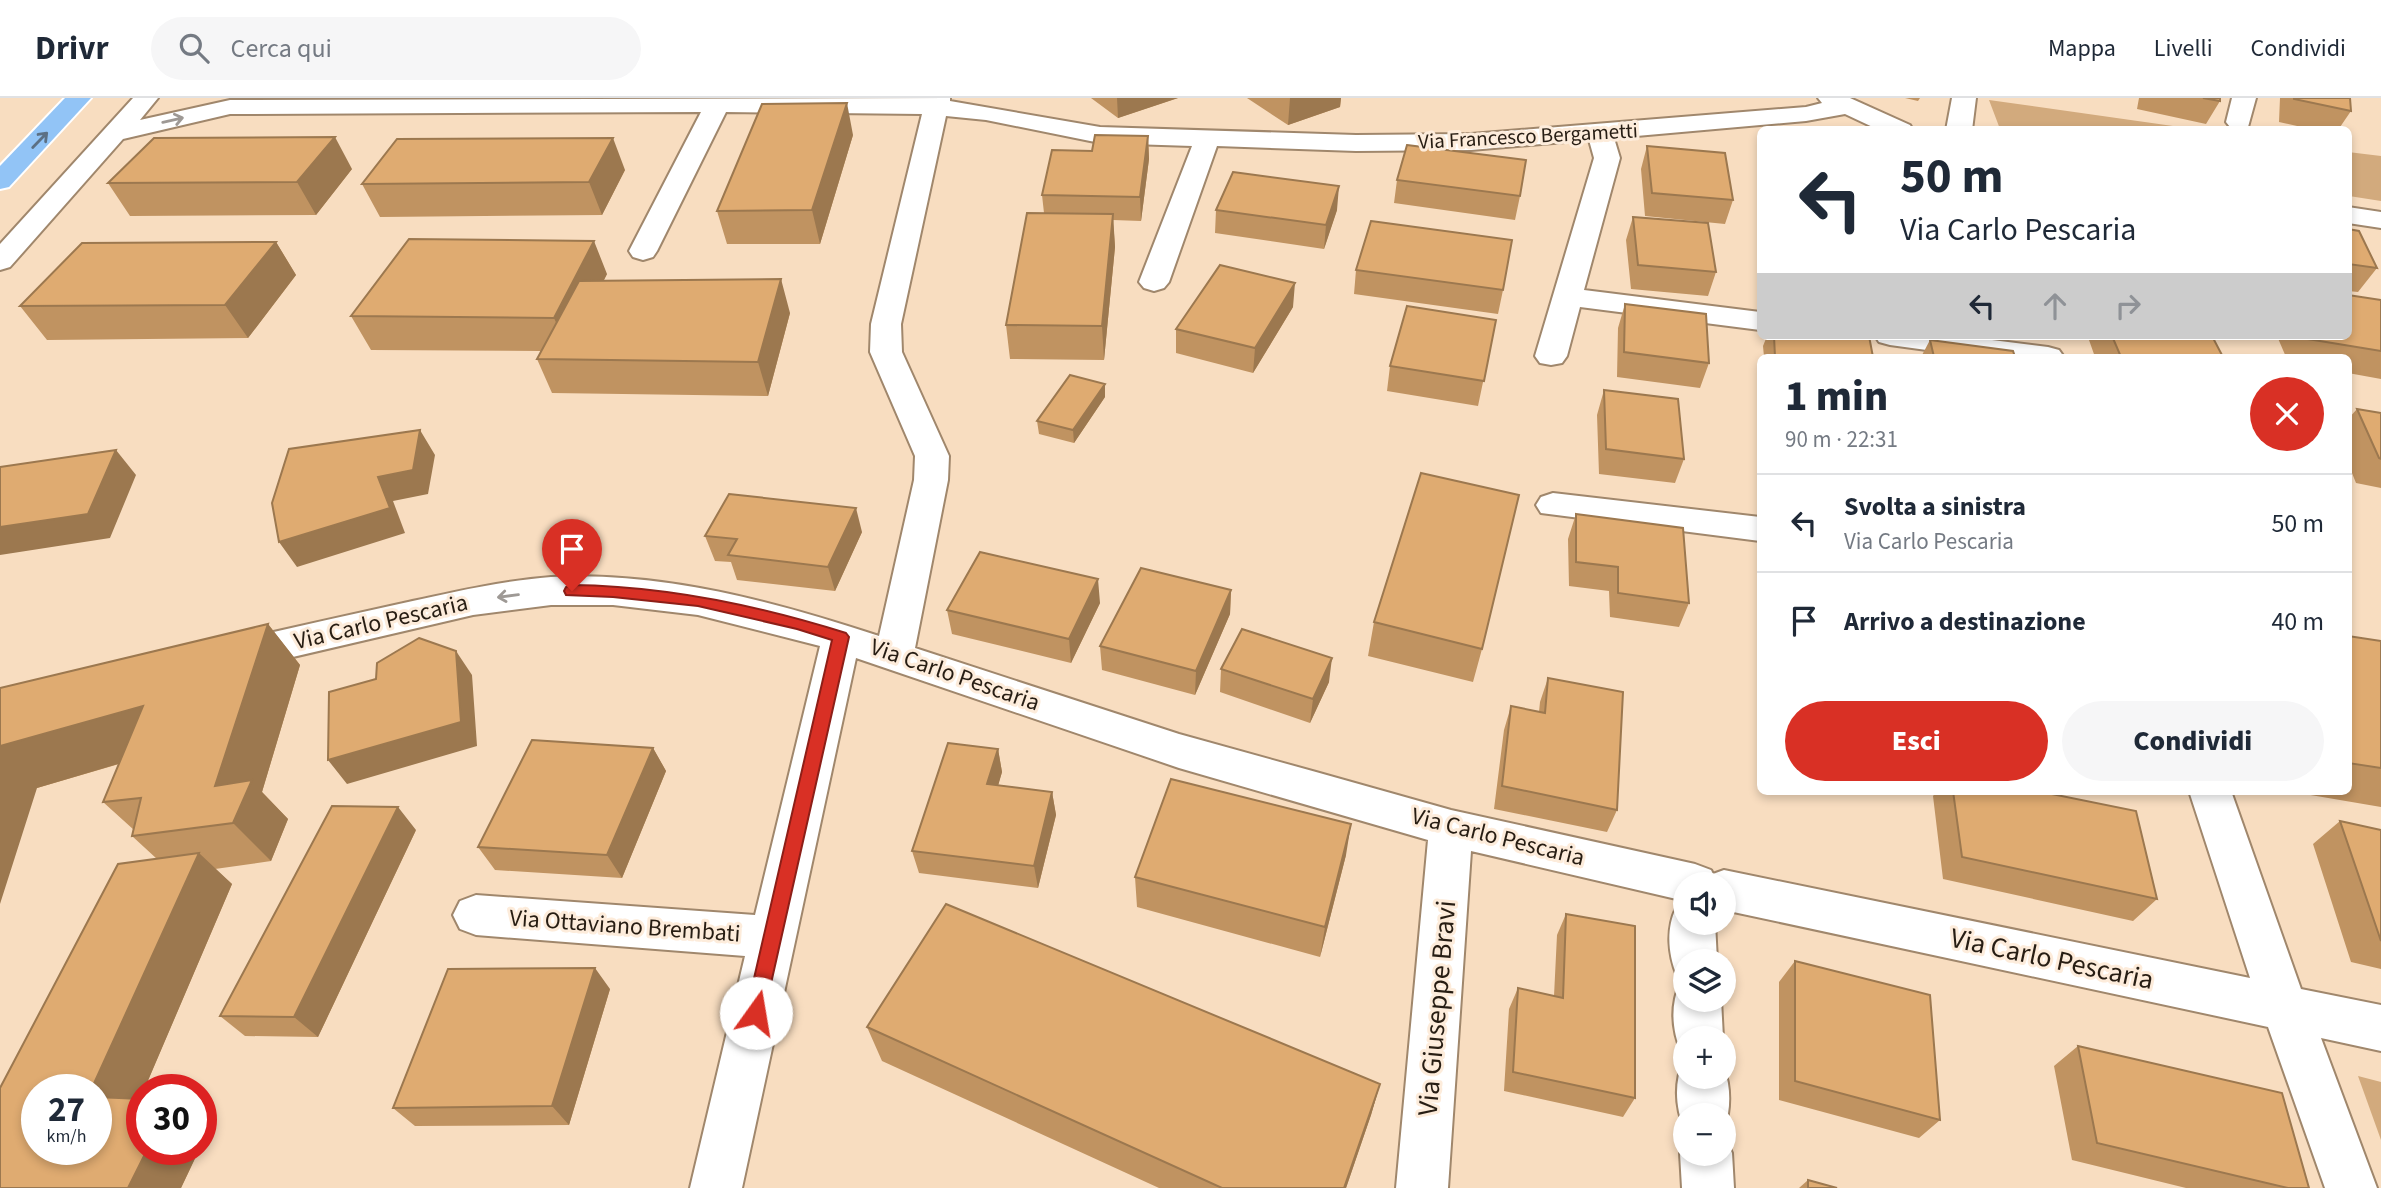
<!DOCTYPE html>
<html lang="it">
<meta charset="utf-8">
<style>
body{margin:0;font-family:"Source Sans 3",sans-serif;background:#f6f6f7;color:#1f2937;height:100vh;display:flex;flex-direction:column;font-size:26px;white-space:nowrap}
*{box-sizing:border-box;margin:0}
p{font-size:23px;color:#747a83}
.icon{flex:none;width:38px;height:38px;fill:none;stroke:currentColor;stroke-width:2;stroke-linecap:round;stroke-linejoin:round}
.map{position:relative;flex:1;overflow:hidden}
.side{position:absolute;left:1757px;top:256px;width:595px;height:441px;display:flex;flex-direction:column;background:#fff;border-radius:10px;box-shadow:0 4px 10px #0003}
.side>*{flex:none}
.guide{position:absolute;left:1757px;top:28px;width:595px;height:214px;border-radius:10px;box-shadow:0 4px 10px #0003;background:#fff;color:#1f2937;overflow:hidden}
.tools{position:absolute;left:1673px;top:774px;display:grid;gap:14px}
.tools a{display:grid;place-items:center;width:63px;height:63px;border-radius:50%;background:#fff;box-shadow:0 4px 10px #0003;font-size:35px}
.speed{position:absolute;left:21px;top:976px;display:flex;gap:14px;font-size:35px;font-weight:700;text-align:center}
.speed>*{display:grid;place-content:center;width:91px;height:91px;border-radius:50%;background:#fff;box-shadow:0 4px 10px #0003;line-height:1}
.speed small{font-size:18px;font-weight:400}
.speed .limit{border:10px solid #d22;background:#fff;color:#111}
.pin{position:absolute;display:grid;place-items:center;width:60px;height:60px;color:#fff;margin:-72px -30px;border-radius:50% 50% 50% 0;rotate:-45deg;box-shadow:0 0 7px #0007}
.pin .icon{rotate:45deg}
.me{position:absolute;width:77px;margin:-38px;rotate:13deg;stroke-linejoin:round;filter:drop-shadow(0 0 5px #0008)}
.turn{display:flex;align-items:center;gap:24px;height:147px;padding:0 28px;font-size:32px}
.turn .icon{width:91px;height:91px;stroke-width:2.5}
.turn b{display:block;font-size:49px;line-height:60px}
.lanes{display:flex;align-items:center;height:66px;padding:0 28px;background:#0003;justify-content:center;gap:35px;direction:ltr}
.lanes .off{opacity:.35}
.round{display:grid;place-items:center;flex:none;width:74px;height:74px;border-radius:37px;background:#f6f6f7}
.head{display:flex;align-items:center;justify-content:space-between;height:119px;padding:0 28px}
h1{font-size:42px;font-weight:800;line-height:52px}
.button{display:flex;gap:14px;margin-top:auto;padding:14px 28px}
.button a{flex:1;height:80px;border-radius:42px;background:#d93025;color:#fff;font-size:28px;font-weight:800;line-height:80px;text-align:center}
.button a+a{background:#f6f6f7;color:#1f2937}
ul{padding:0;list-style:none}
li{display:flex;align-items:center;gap:21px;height:98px;padding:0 28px;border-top:2px solid #e0e1e3}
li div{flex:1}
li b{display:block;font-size:26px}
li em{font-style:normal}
header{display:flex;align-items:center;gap:42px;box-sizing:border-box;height:98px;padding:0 35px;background:#fff;border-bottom:2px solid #e0e1e3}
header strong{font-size:33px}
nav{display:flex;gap:38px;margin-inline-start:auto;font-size:24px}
.search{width:490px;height:63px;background:#f6f6f7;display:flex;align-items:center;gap:18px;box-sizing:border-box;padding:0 24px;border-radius:38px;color:#747a83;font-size:26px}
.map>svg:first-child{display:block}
.green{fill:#d2aa7d}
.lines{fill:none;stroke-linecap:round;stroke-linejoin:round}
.minor-casing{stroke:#a0876c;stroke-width:4}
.trunk-casing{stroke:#fff;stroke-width:4}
.minor{fill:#fff;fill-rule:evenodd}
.trunk{fill:#92c4f6;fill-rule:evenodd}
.wall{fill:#c09361}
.shaded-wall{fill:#9c784f}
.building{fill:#dfab71;stroke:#9c784f;stroke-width:2}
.oneway{stroke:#9e9995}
.oneway2{stroke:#5c7084}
.route{fill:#d93025;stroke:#8d1f18;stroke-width:2}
.labels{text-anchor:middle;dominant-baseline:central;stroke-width:6;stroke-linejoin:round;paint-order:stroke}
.far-street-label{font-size:21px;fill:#271d13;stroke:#fdecdb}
.street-label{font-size:24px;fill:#271d13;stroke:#fdecdb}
.near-street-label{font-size:28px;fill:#271d13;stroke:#fdecdb}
</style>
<header>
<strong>Drivr</strong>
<div class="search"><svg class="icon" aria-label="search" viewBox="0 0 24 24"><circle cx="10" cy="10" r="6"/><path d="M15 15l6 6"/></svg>Cerca qui</div>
<nav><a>Mappa</a><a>Livelli</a><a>Condividi</a></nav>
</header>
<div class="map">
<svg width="2381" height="1090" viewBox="0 0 2381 1090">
<rect width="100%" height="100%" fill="#f8ddc0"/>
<path class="green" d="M 1989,2 L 2194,31 L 2000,31 Z
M 2348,54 L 2381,58 L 2381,103 L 2349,98 Z
M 2358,978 L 2381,984 L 2381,1042 Z"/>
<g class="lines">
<defs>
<path id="minor" d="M 133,0 L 158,0 L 140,22 L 230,2 L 950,0 L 950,3 L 1100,29 L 1356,37 L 1471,36 L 1806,9 L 1822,5 L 1818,0 L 1850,0 L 1910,27 L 1913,32 L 1879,32 L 1845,16 L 1806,23 L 1614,40 L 1620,60 L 1584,192 L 1760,214 L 1760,232 L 1580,209 L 1567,258 L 1562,265 L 1551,267 L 1540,265 L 1535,258 L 1594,60 L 1589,42 L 1471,52 L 1356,53 L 1217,48 L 1169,184 L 1164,190 L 1154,193 L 1144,190 L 1139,184 L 1192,48 L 1100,45 L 986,22 L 946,18 L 901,226 L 902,254 L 949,358 L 948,382 L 915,550 L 1179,636 L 1316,674 L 1451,712 L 1695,766 L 1711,772 L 1713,776 L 1724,772 L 2250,880 L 2189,693 L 2231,693 L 2301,891 L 2381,907 L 2381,953 L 2321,940 L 2377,1090 L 2325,1090 L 2268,929 L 1724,812 L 1724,786 L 1685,786 L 1685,803 L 1471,753 L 1448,1090 L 1396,1090 L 1428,742 L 1179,670 L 856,560 L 742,1090 L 690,1090 L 745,858 L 476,837 L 460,831 L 453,817 L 460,803 L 476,797 L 755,817 L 820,548 L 698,517 L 613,507 L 551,507 L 473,517 L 233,573 L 219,568 L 214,558 L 219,548 L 233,543 C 288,531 344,518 399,506 C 449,495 500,483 551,479 C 663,473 775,504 879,538 L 914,382 L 915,358 L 870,254 L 871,226 L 922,16 L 726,14 L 657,153 L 653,159 L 643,162 L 633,159 L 629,153 L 701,14 L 230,16 L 123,41 L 10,169 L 0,172 L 0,146 Z
M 1952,0 L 1976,0 L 1972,32 L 1946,32 Z
M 2232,0 L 2256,0 L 2248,29 L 2239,32 L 2230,29 L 2226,24 Z
M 2348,109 L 2381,114 L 2381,130 L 2348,125 Z
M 1875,238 L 1960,238 L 2048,249 L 2059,252 L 2064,259 L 1978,259 L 1890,247 L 1879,244 Z
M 1553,395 L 1760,419 L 1760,443 L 1541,415 L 1536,407 L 1541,399 Z
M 1685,806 L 1685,824 L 1715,824 L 1717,863 L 1685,863 L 1685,881 L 1677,878 C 1668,856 1666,831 1676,810 Z
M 1685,883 L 1685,901 L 1721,901 L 1723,940 L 1685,940 L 1685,958 L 1682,956 C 1672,933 1670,908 1680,885 Z
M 1684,961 L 1685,978 L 1724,978 L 1724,971 C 1731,988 1731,1013 1724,1030 L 1724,1017 L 1685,1017 L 1685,1033 C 1675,1009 1674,984 1684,961 Z
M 1724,1037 L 1732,1055 L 1734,1090 L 1682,1090 L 1680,1055 L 1685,1043 L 1685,1055 L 1724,1055 Z"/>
<path id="trunk" d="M 65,0 L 91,0 L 9,89 L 0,91 L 0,68 Z"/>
</defs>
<use href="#minor" class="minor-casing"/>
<use href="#trunk" class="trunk-casing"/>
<use href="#minor" class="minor"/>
<use href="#trunk" class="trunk"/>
</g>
<path class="wall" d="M 1091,0 L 1178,0 L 1118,20 Z
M 1247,0 L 1341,0 L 1340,9 L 1288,27 Z
M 1905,0 L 1920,0 L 1918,3 Z
M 2139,0 L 2220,0 L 2220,3 L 2206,26 L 2137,11 Z
M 2280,0 L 2350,0 L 2351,13 L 2338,32 L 2315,32 L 2279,24 Z
M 853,37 L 820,146 L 727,146 L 717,113 Z
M 1148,38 L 1149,61 L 1141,123 L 1113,122 L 1115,149 L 1104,262 L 1010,261 L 1006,227 L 1044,115 L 1042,97 Z
M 1647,48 L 1733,102 L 1725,126 L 1645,118 L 1641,71 Z
M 352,71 L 316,117 L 130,118 L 108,85 Z
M 625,72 L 602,117 L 380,119 L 362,86 Z
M 1397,82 L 1520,98 L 1515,122 L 1394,105 Z
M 1216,112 L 1337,112 L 1324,151 L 1215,135 Z
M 1633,119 L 1716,174 L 1708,198 L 1631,191 L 1626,142 Z
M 2348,131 L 2377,170 L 2358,194 L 2348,193 Z
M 276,144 L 296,177 L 248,240 L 47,242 L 20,208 Z
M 1356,172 L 1503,192 L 1498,216 L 1354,196 Z
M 607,176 L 603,183 L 790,215 L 768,298 L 552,295 L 537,261 L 541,253 L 371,252 L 351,218 Z
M 2381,202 L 2381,281 L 2348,275 L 2348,259 L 2286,259 L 2277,238 L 2348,238 Z
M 1625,206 L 1709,265 L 1700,290 L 1617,279 L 1618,230 Z
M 1293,209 L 1253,275 L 1176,255 L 1176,231 Z
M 1496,222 L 1478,308 L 1387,293 L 1390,268 Z
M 1767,238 L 1869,238 L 1873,259 L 1764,259 L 1763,248 Z
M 2091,238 L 2212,238 L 2223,259 L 2095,259 L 2089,242 Z
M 1930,242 L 2015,259 L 1921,259 Z
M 1604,292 L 1684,361 L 1675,385 L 1599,376 L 1597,317 Z
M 1105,299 L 1074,345 L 1039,336 L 1037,323 Z
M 2357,311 L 2381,315 L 2381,390 L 2356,385 L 2348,365 L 2348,321 Z
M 1576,416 L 1689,505 L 1679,529 L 1610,519 L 1609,493 L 1569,488 L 1568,441 Z
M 862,434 L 835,493 L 737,482 L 731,464 L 715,463 L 705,438 Z
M 1231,492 L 1230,516 L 1195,597 L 1102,572 L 1100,548 Z
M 1100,505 L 1071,565 L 952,536 L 947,512 Z
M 1374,524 L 1482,551 L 1473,584 L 1368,558 Z
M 268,526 L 300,567 L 262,694 L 288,721 L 271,763 L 215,771 L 232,786 L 140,1001 L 199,1052 L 181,1090 L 0,1090 L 157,761 L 132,738 L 134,732 L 103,704 L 119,666 L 37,690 L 0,590 Z
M 2348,538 L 2381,543 L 2381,709 L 2287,693 L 2348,693 Z
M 1221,571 L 1329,584 L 1310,625 L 1220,594 Z
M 1548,580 L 1617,712 L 1607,734 L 1494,711 L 1504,632 L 1511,608 L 1539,614 L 1540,604 Z
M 653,650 L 666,673 L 622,780 L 495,772 L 478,749 Z
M 998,651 L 1002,674 L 998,687 L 1052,694 L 1056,717 L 1038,790 L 919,775 L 912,753 Z
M 1937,693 L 1953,693 L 2157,801 L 2133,823 L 1943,781 L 1933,698 Z
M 2340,723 L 2381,732 L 2381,871 L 2351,864 L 2313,746 Z
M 416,732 L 318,939 L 245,938 L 220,918 Z
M 1346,757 L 1320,859 L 1137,809 L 1135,779 Z
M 1566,816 L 1635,1000 L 1623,1019 L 1504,993 L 1509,911 L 1518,890 L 1554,898 L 1557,837 Z
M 1795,863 L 1940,1022 L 1919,1040 L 1779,1002 L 1779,884 Z
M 610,891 L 569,1027 L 415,1028 L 393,1010 Z
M 867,929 L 1380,986 L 1371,1017 L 1346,1090 L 1159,1090 L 882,963 Z
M 2078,948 L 2309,1090 L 2186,1090 L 2072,1062 L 2054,968 Z
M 1808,1082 L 1837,1090 L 1799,1090 Z"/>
<path class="shaded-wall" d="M 1117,0 L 1178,0 L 1118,20 Z
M 1290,0 L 1341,0 L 1340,9 L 1288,27 Z
M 847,5 L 853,37 L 820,146 L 812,112 Z
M 1148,38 L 1149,61 L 1141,123 L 1140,99 Z
M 335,39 L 352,71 L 316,117 L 297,84 Z
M 613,40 L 625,72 L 602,117 L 589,84 Z
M 1339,88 L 1337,112 L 1324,151 L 1326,127 Z
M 1113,116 L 1115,149 L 1104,262 L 1102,228 Z
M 594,143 L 607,176 L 569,253 L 554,220 Z
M 276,144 L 296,177 L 248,240 L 225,207 Z
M 781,181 L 790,215 L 768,298 L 758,264 Z
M 1295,185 L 1293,209 L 1253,275 L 1255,250 Z
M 1105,286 L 1105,299 L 1074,345 L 1073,332 Z
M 420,332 L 435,357 L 428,396 L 393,403 L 405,435 L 297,469 L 279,444 L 378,379 Z
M 116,352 L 136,377 L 110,440 L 0,457 L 0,429 Z
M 856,410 L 862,434 L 835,493 L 828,469 Z
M 1098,481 L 1100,505 L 1071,565 L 1069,541 Z
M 1231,492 L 1230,516 L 1195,597 L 1196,573 Z
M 268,526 L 300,567 L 262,694 L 288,721 L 271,763 L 233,725 L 215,688 Z
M 456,553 L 472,577 L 477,648 L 347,686 L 328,662 Z
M 1332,560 L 1329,584 L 1310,625 L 1313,601 Z
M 143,608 L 182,647 L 37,690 L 0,806 L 0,648 Z
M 653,650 L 666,673 L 622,780 L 607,757 Z
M 998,651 L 1002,674 L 992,709 L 987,686 Z
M 1052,694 L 1056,717 L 1038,790 L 1034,768 Z
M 398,709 L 416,732 L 318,939 L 294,919 Z
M 1351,726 L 1346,757 L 1320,859 L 1325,829 Z
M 199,755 L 232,786 L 144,992 L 142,992 L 142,998 L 130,1025 L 96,1004 L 96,992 L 91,992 Z
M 595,870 L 610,891 L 569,1027 L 552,1008 Z
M 1380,986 L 1371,1017 L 1346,1090 L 1344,1090 Z
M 201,1021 L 211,1028 L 201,1048 Z
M 147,1052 L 199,1052 L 181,1090 L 128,1090 Z"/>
<path class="building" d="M 2203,0 L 2220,0 L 2220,3 Z
M 2294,0 L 2350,0 L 2351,13 L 2294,1 Z
M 847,5 L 812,112 L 717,113 L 762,6 Z
M 1095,37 L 1148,38 L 1140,99 L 1042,97 L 1052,52 L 1092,53 Z
M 335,39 L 297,84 L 108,85 L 154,40 Z
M 613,40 L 589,84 L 362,86 L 397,41 Z
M 1407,47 L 1526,62 L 1520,98 L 1397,82 Z
M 1647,48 L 1725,55 L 1733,102 L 1652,95 Z
M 1233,74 L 1339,88 L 1326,127 L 1216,112 Z
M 1027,115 L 1113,116 L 1102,228 L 1006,227 Z
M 1633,119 L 1708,125 L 1716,174 L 1638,167 Z
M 1371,123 L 1512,142 L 1503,192 L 1356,172 Z
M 2348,131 L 2359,133 L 2377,170 L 2348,166 Z
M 409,141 L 594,143 L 554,220 L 351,218 Z
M 276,144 L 225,207 L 20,208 L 82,145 Z
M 1220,167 L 1295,185 L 1255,250 L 1176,231 Z
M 781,181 L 758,264 L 537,261 L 579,183 Z
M 2348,197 L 2381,202 L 2381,253 L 2308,241 L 2306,238 L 2348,238 Z
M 1625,206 L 1706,216 L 1709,265 L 1624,254 Z
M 1407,208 L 1496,222 L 1484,283 L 1390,268 Z
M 1774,238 L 1869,238 L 1873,259 L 1775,259 Z
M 2112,238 L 2212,238 L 2223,259 L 2121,259 Z
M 1930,242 L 2013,253 L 2015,259 L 1934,259 Z
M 1070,277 L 1105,286 L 1073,332 L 1037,323 Z
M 1604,292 L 1678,301 L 1684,361 L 1606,351 Z
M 2357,311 L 2381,315 L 2381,361 L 2379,360 Z
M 420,332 L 413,372 L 378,379 L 390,410 L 279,444 L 272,405 L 289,351 Z
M 116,352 L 88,416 L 0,429 L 0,369 Z
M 1421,375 L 1519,397 L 1482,551 L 1374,524 Z
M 729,396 L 856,410 L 828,469 L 728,457 L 737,441 L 705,438 Z
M 1576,416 L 1683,430 L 1689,505 L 1618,495 L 1618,469 L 1576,464 Z
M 980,454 L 1098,481 L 1069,541 L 947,512 Z
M 1141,470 L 1231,492 L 1196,573 L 1100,548 Z
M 268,526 L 215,688 L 252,682 L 233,725 L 132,738 L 141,700 L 103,704 L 143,608 L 0,648 L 0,590 Z
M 1242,531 L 1332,560 L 1313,601 L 1221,571 Z
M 2348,538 L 2381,543 L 2381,670 L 2348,665 Z
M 419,540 L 456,553 L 461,624 L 328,662 L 329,594 L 376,581 L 377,565 Z
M 1548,580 L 1623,594 L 1617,712 L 1502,688 L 1511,608 L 1545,615 Z
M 532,642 L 653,650 L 607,757 L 478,749 Z
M 948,645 L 998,651 L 987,686 L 1052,694 L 1034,768 L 912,753 Z
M 1171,681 L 1351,726 L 1325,829 L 1135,779 Z
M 1953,693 L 2037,693 L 2136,713 L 2157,801 L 1962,759 Z
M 332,708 L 398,709 L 294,919 L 220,918 Z
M 2340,723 L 2381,732 L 2381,843 Z
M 199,755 L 91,992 L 37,992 L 37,1052 L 96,1052 L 96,999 L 142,1001 L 142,1052 L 147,1052 L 128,1090 L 0,1090 L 0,990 L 118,766 Z
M 946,806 L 1380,986 L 1344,1090 L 1222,1090 L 867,929 Z
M 1566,816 L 1635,828 L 1635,1000 L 1513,974 L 1518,890 L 1563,900 Z
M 1795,863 L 1930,897 L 1940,1022 L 1795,983 Z
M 595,870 L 552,1008 L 393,1010 L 448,871 Z
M 2078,948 L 2282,995 L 2309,1090 L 2288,1090 L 2097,1045 Z
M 1808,1082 L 1837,1090 L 1808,1090 Z"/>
<defs><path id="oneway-shaft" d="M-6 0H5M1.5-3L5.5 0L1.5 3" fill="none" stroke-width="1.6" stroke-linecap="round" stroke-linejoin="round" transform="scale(1.75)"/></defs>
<g class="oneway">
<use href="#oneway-shaft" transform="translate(173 22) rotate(-13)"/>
<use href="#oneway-shaft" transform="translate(508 498) rotate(173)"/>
</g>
<use class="oneway2" href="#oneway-shaft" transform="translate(40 42) rotate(-46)"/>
<path class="route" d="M 572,487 C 666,488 757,507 846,535 L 849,539 L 763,921 L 756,924 L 749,921 L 746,915 L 832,542 L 797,531 L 698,508 L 613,499 L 566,497 L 564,493 L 566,489 Z"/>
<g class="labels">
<g class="far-street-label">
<text transform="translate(1528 38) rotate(-3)">Via Francesco Bergametti</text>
</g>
<g class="street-label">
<text transform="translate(381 524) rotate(-13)">Via Carlo Pescaria</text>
<text transform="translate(955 577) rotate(19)">Via Carlo Pescaria</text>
<text transform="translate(1498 739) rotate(14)">Via Carlo Pescaria</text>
<text transform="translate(625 828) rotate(4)">Via Ottaviano Brembati</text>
</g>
<g class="near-street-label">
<text transform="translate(2052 861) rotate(12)">Via Carlo Pescaria</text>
<text transform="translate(1437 910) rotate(-85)">Via Giuseppe Bravi</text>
</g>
</g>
</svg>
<div class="tools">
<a><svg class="icon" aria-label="sound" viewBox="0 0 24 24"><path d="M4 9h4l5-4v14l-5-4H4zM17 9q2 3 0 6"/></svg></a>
<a><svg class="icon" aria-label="layers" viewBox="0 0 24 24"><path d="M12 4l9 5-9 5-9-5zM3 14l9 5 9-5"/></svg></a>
<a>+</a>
<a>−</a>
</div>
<div class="speed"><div>27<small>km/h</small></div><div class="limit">30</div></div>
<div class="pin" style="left:572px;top:493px;background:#d93025"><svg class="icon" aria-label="arrive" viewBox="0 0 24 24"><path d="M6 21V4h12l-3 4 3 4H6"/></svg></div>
<svg class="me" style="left:756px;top:915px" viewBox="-20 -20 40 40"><circle r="19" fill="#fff"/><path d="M0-13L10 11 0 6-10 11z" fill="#d93025"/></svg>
<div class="guide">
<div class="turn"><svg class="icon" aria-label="left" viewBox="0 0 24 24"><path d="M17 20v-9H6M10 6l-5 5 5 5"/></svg><div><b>50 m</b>Via Carlo Pescaria</div></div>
<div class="lanes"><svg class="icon" aria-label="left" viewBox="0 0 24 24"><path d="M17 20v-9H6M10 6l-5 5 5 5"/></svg><svg class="icon off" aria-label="ahead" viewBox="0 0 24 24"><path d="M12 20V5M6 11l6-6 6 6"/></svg><svg class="icon off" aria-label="right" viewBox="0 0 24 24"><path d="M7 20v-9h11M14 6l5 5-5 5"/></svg></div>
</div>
<section class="side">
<div class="head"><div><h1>1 min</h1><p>90 m · 22:31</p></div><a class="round" style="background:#d93025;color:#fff"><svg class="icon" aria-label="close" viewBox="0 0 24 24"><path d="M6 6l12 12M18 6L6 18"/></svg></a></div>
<ul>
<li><svg class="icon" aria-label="left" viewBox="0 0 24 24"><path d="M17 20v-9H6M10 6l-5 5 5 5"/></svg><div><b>Svolta a sinistra</b><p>Via Carlo Pescaria</p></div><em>50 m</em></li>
<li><svg class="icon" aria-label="arrive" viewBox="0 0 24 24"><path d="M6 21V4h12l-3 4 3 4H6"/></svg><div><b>Arrivo a destinazione</b></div><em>40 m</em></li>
</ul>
<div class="button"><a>Esci</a><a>Condividi</a></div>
</section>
</div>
